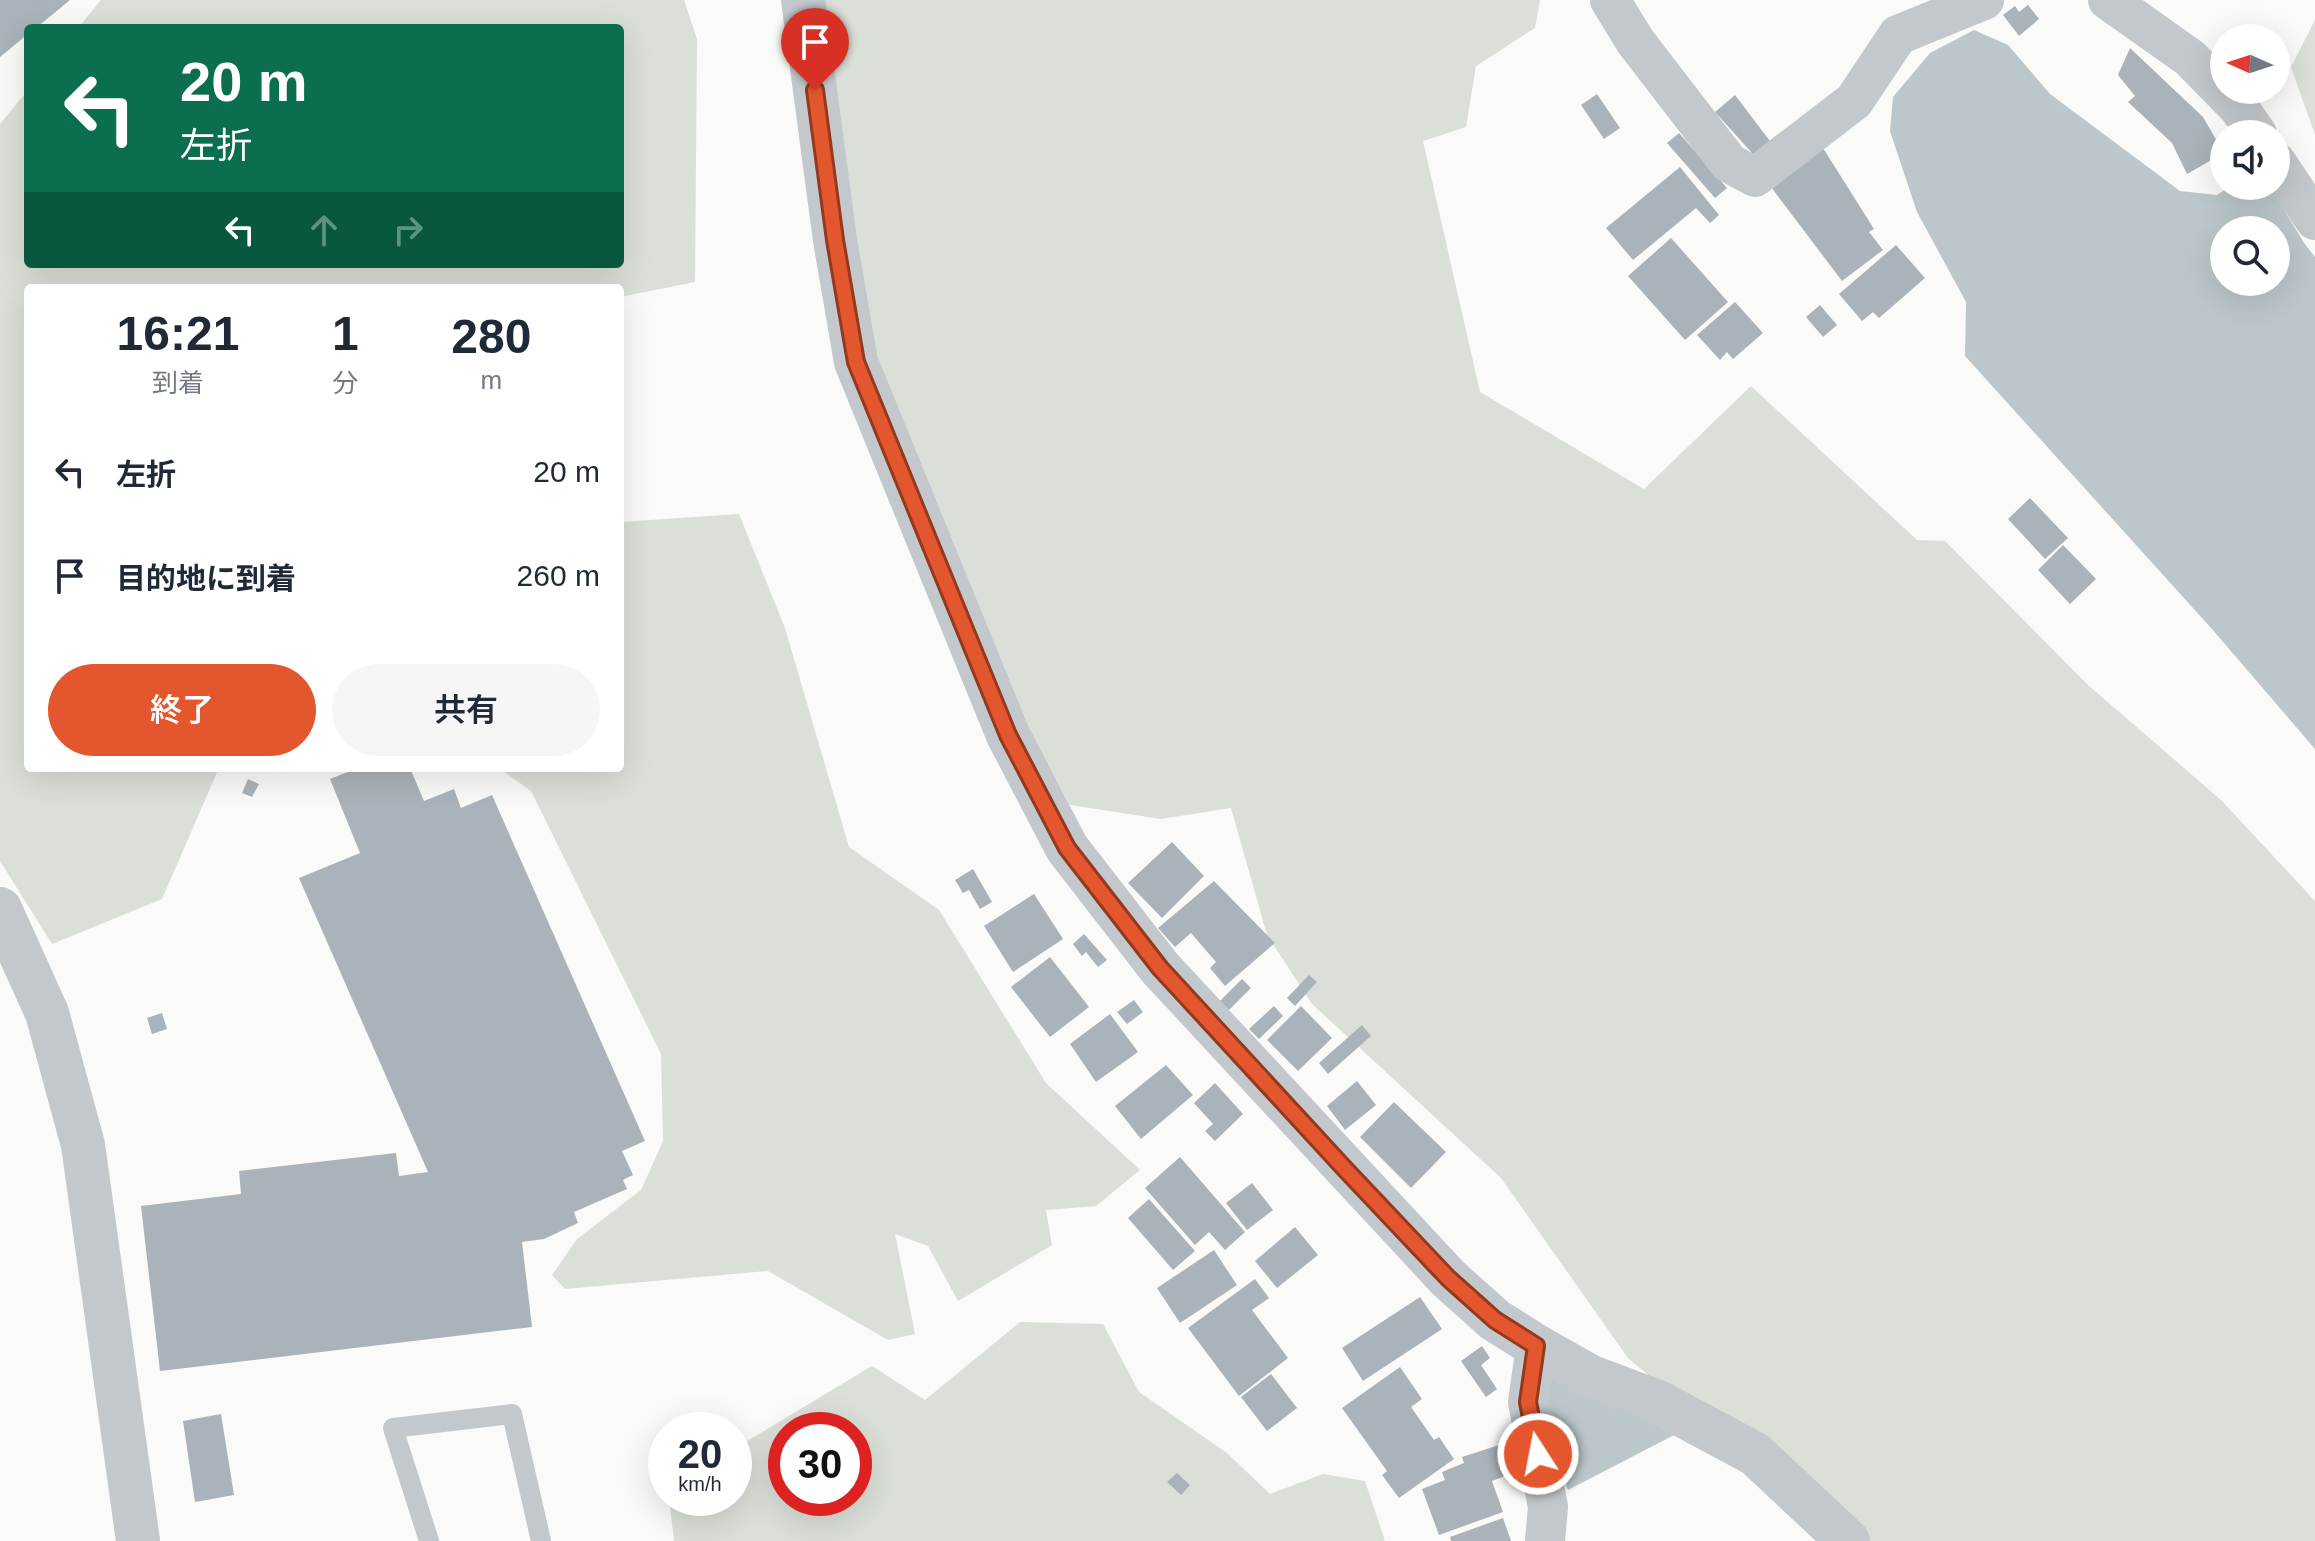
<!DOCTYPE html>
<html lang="ja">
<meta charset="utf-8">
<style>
body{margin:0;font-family:Arial,"Noto Sans JP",sans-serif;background:#f6f6f7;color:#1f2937;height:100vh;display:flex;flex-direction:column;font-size:30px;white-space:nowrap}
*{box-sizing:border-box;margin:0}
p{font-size:26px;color:#747a83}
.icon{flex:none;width:44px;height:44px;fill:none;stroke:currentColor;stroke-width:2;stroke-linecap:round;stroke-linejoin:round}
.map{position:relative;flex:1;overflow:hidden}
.panel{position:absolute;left:24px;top:284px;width:600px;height:488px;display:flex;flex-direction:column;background:#fff;border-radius:8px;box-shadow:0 8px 32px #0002}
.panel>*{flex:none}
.hud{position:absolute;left:24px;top:24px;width:600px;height:244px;border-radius:8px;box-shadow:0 8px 32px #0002;background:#0b6e4f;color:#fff;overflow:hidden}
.needle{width:52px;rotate:273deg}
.buttons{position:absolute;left:2210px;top:24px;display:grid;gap:16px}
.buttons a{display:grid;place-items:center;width:80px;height:80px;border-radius:50%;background:#fff;box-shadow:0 8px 32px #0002;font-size:40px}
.speed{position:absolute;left:648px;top:1412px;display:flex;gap:16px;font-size:40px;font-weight:700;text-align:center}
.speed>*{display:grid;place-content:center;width:104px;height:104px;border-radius:50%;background:#fff;box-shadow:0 8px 32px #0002;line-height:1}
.speed small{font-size:20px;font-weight:400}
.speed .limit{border:12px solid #d22;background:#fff;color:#111}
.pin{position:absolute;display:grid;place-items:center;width:68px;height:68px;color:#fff;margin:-82px -34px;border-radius:50% 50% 50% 0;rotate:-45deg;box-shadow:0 0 8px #0007}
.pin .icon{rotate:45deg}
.me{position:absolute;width:88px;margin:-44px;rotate:349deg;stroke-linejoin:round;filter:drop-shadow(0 0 6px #0008)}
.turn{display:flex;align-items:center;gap:28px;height:168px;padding:0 24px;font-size:36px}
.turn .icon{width:104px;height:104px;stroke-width:2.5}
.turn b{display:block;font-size:56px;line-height:68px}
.lanes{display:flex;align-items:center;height:76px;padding:0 24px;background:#0003;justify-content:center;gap:40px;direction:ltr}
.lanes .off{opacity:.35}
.eta{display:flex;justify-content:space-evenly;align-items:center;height:136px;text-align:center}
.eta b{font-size:48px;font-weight:600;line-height:56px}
.cta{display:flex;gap:16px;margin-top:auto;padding:16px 24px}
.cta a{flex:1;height:92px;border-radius:48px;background:#e4572e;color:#fff;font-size:32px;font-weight:600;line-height:92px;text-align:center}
.cta a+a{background:#f6f6f7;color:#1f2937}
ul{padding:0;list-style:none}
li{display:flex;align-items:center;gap:24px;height:104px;padding:0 24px}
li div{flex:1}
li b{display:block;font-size:30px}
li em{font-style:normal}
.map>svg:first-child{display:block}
.green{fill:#dadfd7;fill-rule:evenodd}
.water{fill:#bbc7cb;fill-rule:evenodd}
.building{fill:#aab3b9}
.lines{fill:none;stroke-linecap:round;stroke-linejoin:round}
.service{stroke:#c3c8cc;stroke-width:20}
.minor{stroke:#c3c8cc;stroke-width:40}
.tertiary{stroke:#c3c8cc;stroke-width:44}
.route-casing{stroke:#94391e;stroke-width:20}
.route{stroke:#e4572e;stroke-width:14}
</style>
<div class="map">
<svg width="2315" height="1541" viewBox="0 0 2315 1541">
<rect width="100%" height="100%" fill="#fafaf8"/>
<path class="green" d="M 101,0 L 684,0 L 697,39 L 695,282 L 620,297 L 620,288 L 28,288 L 28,768 L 219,768 L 162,899 L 52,944 L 0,861 L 0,124 L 28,90 L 28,264 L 620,264 L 620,28 L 78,28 Z
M 810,0 L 1540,0 L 1535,28 L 1476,66 L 1466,127 L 1423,141 L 1480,392 L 1644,489 L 1751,386 L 1917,540 L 1945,541 L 2088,685 L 2221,800 L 2315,901 L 2315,1541 L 1865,1541 L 1665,1389 L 1628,1358 L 1501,1178 L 1312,1004 L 1267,935 L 1231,808 L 1161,819 L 1070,805 L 982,645 L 861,360 Z
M 2315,20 L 2315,135 L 2291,67 Z
M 739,514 L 785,628 L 849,847 L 939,910 L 1046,1083 L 1140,1170 L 1096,1206 L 1046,1210 L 1052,1245 L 958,1301 L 928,1246 L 895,1234 L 915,1334 L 888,1340 L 768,1271 L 565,1289 L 552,1275 L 577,1239 L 641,1190 L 663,1141 L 661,1054 L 531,791 L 499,768 L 620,768 L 620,522 Z
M 1020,1322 L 1103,1324 L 1139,1392 L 1227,1453 L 1270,1494 L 1323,1474 L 1365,1481 L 1385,1541 L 674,1541 L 669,1498 L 734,1498 L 734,1449 L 872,1366 L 925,1400 ZM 786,1430 L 854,1430 L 854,1498 L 786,1498 Z"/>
<path class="water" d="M 1974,30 L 2008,45 L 2050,94 L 2180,191 L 2217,195 L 2231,186 L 2270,186 L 2304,243 L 2315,257 L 2315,749 L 2212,629 L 1965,356 L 1966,302 L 1917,212 L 1890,131 L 1893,97 L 1930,53 ZM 2224,230 L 2276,230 L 2276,282 L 2224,282 Z
M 1551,1374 L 1676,1434 L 1568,1490 L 1544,1431 Z"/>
<path class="building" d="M 0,0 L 70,0 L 36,28 L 28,28 L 28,34 L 0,57 Z
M 2028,5 L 2039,19 L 2019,36 L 2003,15 L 2015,6 L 2019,12 Z
M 2130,48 L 2203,117 L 2224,153 L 2187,174 L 2172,143 L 2128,102 L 2135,96 L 2118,75 Z
M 1597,94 L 1620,128 L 1604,139 L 1581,105 Z
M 1735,95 L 1776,149 L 1753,154 L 1715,112 Z
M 1679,133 L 1727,188 L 1715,198 L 1667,143 Z
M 1823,148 L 1874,229 L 1869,232 L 1883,250 L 1842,281 L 1771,187 Z
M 1680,167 L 1719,215 L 1710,223 L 1696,208 L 1633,260 L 1606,228 Z
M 1671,238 L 1728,302 L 1685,340 L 1628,276 Z
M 1896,245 L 1925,278 L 1879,318 L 1873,312 L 1862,321 L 1839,294 Z
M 1735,302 L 1763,333 L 1733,359 L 1727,352 L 1720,360 L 1697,335 Z
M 1820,305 L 1837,325 L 1823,337 L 1806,317 Z
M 2030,498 L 2068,538 L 2045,559 L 2008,519 Z
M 2063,545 L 2096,579 L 2070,604 L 2038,570 Z
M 358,768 L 410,768 L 424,801 L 454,789 L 461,808 L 492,795 L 645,1141 L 622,1151 L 633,1175 L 623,1180 L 627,1189 L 574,1212 L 578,1223 L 544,1239 L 522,1242 L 532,1327 L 160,1371 L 141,1206 L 241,1194 L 239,1171 L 396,1153 L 399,1176 L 428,1172 L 299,878 L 360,853 L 330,779 Z
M 248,779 L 259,784 L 252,797 L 242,793 Z
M 1172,842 L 1204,876 L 1162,918 L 1128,883 Z
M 973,869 L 992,902 L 980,909 L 969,890 L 963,893 L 955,880 Z
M 1214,881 L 1275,943 L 1225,986 L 1210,968 L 1216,962 L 1191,933 L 1175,947 L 1158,928 Z
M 1034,894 L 1063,939 L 1013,972 L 984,926 Z
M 1084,934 L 1107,960 L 1098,967 L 1086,952 L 1082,956 L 1073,944 Z
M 1050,957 L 1089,1007 L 1050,1037 L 1011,987 Z
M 1309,975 L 1317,982 L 1295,1006 L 1287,998 Z
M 1242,979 L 1251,988 L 1229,1010 L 1220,1001 Z
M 1134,1000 L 1143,1012 L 1127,1024 L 1117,1012 Z
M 1274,1006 L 1283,1016 L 1259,1039 L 1249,1029 Z
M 1301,1006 L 1332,1038 L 1298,1071 L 1267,1040 Z
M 162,1013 L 167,1029 L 152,1034 L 147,1018 Z
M 1110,1014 L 1138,1052 L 1096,1082 L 1070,1044 Z
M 1362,1025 L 1371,1036 L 1328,1074 L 1319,1063 Z
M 1166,1065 L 1193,1095 L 1141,1139 L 1115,1106 Z
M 1357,1081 L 1376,1105 L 1345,1130 L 1327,1106 Z
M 1215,1083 L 1243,1114 L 1215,1141 L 1205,1131 L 1213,1124 L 1194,1103 Z
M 1394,1102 L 1446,1152 L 1411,1188 L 1360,1137 Z
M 1180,1157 L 1245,1232 L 1225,1250 L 1209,1232 L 1195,1245 L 1145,1188 Z
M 1252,1183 L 1273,1210 L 1247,1230 L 1226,1203 Z
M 1149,1199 L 1195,1251 L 1173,1270 L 1128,1218 Z
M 1295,1227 L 1318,1255 L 1277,1288 L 1255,1261 Z
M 1214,1250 L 1237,1285 L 1180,1323 L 1157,1288 Z
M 1255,1279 L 1269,1298 L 1252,1310 L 1288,1358 L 1239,1396 L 1188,1328 Z
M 1420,1297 L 1442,1329 L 1363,1381 L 1342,1348 Z
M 1482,1346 L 1490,1358 L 1481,1365 L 1497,1389 L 1486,1397 L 1461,1361 Z
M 1400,1367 L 1422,1399 L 1411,1407 L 1434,1440 L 1439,1437 L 1454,1459 L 1399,1498 L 1382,1475 L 1387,1471 L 1342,1408 Z
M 1271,1374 L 1297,1408 L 1267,1431 L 1241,1397 Z
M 221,1414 L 234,1495 L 195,1502 L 183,1421 Z
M 1502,1444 L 1513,1473 L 1492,1481 L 1503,1512 L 1439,1535 L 1422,1489 L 1445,1480 L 1442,1472 L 1464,1463 L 1462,1457 Z
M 1177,1473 L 1190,1485 L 1181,1495 L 1167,1482 Z
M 1503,1518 L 1511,1541 L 1451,1541 L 1450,1537 Z"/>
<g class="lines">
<path class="service" d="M 429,1541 L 393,1428 L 512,1414 L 541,1541"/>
<path class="minor" d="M 1610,0 L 1635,41 L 1729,163 L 1755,177 L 1854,101 L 1898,35 L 1984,0
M 2108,0 L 2190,58 L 2239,108 L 2257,134
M 2276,162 L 2315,220
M 1536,1346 L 1528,1402 L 1548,1507 L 1545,1541"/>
<path class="tertiary" d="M 803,0 L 835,240 L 856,362 L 1008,735 L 1067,848 L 1160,968 L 1448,1278 L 1495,1320 L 1536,1346 L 1589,1376 L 1658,1402 L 1755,1454 L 1848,1541
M 0,909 L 47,1013 L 83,1145 L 138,1541"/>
</g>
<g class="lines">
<defs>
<path id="route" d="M 815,90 L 835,240 L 856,362 L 1008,735 L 1067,848 L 1160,968 L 1345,1169 L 1448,1278 L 1495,1320 L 1536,1346 L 1528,1402 L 1538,1454"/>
</defs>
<use href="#route" class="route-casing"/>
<use href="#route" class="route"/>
</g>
</svg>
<div class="buttons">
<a><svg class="needle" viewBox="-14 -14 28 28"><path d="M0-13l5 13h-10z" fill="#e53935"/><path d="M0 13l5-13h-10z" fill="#747a83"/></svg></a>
<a><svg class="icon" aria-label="sound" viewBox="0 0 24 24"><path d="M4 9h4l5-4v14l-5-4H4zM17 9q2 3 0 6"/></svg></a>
<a><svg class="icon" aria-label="search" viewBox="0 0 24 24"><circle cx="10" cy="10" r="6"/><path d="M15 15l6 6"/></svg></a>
</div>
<div class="speed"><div>20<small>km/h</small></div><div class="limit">30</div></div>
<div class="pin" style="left:815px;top:90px;background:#d93025"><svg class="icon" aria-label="arrive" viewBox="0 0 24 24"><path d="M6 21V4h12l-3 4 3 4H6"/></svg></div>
<svg class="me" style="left:1538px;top:1454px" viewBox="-20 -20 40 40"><circle r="17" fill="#e4572e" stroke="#fff" stroke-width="3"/><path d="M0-11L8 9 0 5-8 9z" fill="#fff"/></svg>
<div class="hud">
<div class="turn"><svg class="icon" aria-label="left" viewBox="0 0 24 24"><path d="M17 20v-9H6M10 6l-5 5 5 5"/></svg><div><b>20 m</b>左折</div></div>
<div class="lanes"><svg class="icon" aria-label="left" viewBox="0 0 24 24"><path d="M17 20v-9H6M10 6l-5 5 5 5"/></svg><svg class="icon off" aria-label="ahead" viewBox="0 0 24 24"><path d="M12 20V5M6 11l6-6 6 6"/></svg><svg class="icon off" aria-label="right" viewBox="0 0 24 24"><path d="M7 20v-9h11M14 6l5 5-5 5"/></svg></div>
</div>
<section class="panel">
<div class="eta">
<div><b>16:21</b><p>到着</p></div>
<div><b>1</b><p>分</p></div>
<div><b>280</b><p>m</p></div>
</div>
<ul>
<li><svg class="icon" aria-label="left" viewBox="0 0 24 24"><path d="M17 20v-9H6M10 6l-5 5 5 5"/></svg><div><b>左折</b></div><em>20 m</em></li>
<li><svg class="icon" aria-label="arrive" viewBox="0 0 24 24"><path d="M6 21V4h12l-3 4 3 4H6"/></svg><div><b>目的地に到着</b></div><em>260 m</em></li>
</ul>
<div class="cta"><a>終了</a><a>共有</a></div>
</section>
</div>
